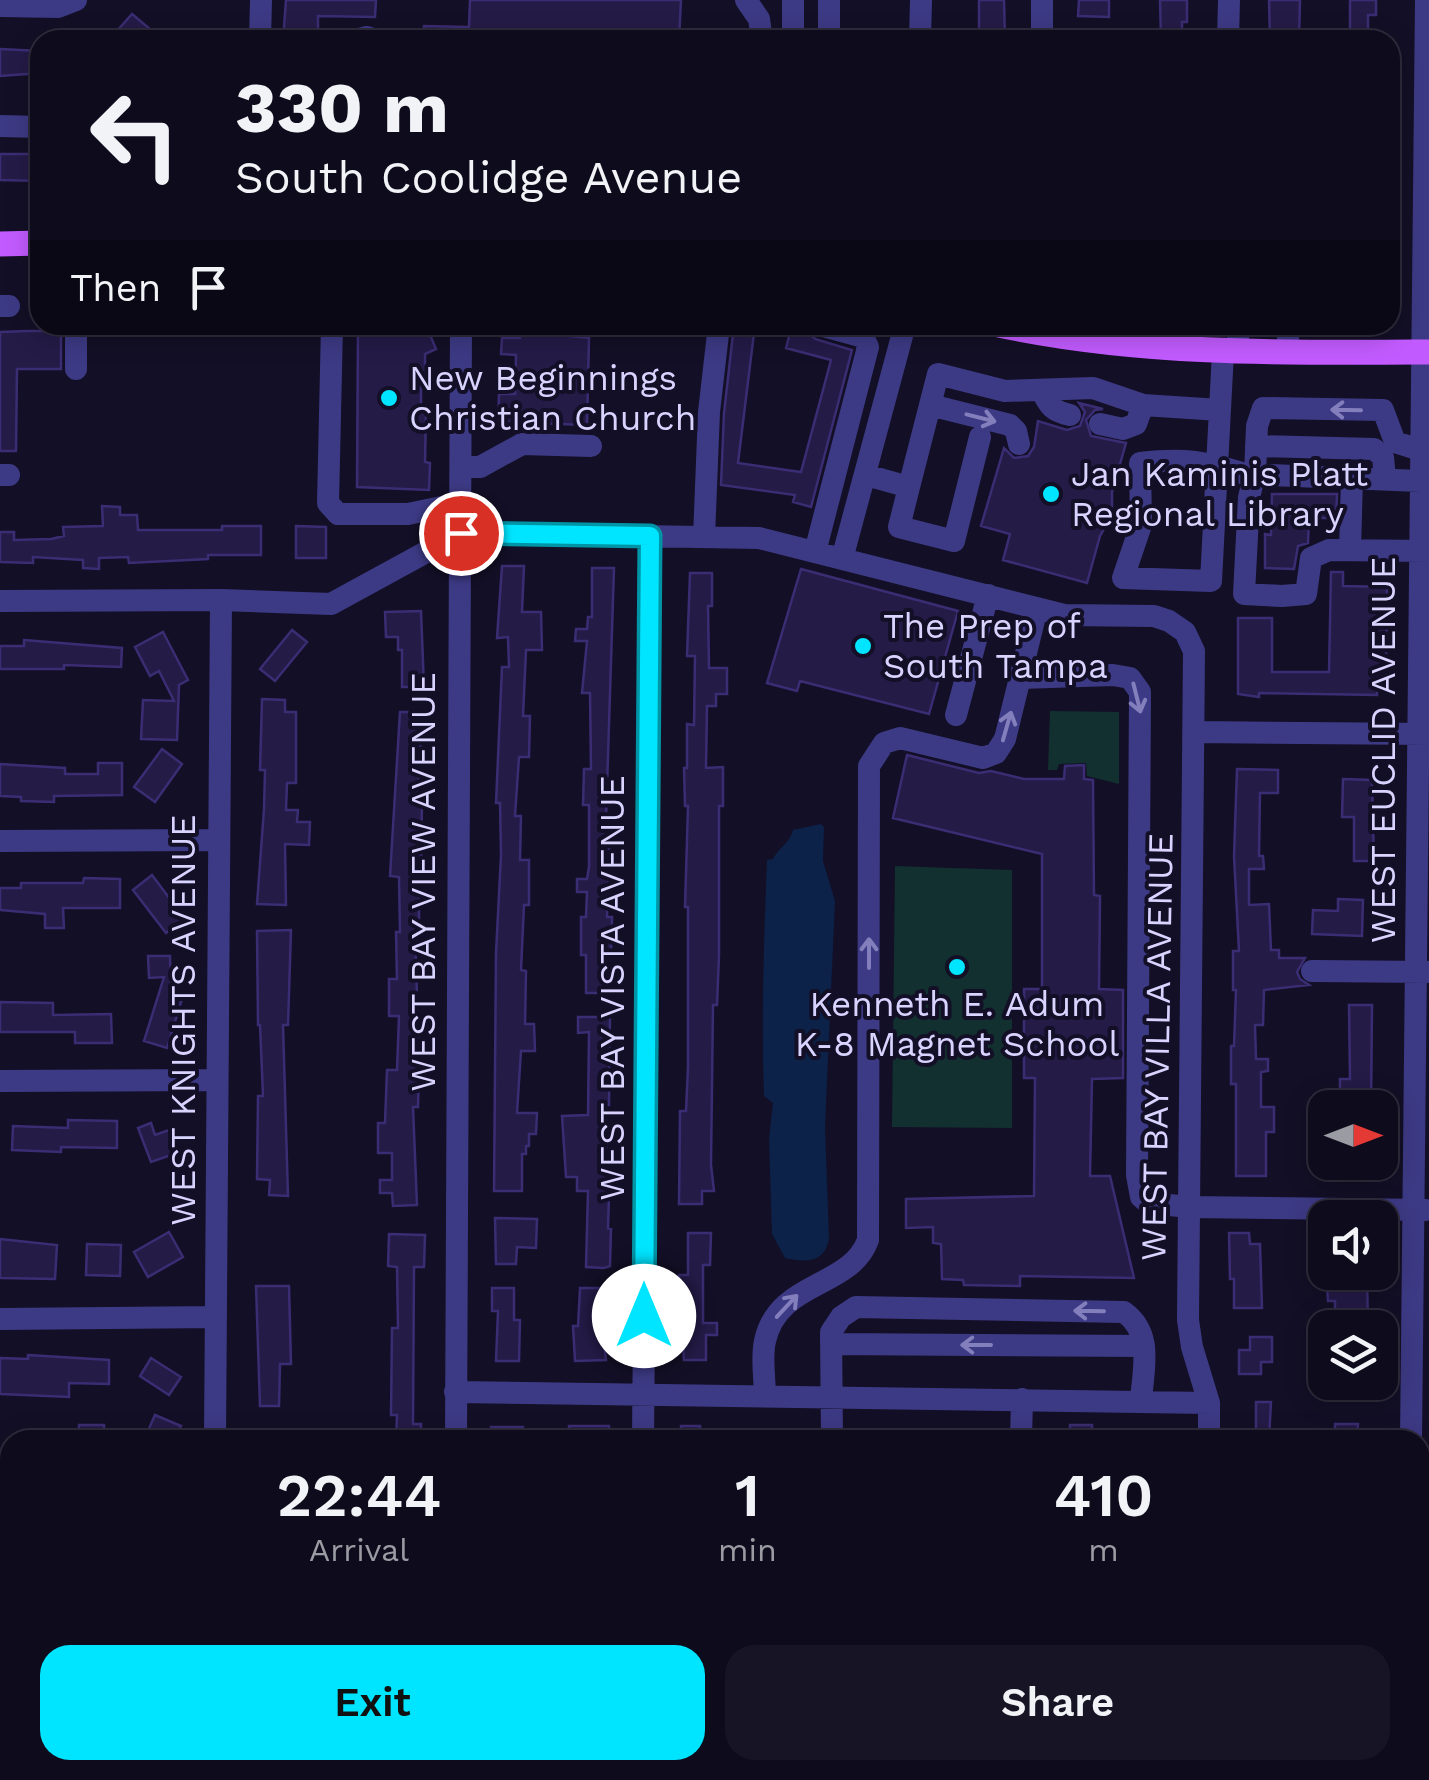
<!DOCTYPE html>
<style>
body{margin:0;font-family:"Work Sans",sans-serif;background:#171425;color:#f1f3f6;height:100vh;display:flex;flex-direction:column;font-size:38px;white-space:nowrap}
*{box-sizing:border-box;margin:0}
p{font-size:32px;color:#9b9ba3}
.icon{flex:none;width:55px;height:55px;fill:none;stroke:currentColor;stroke-width:2;stroke-linecap:round;stroke-linejoin:round}
.map{position:relative;flex:1;overflow:hidden}
.side{position:absolute;left:0px;top:1430px;width:1430px;height:350px;display:flex;flex-direction:column;background:#0e0b1c;border-radius:30px 30px 0 0;box-shadow:0 5px 25px #0003,0 0 0 2px #2e2b3b}
.side>*{flex:none}
.banner{position:absolute;left:30px;top:30px;width:1370px;height:305px;border-radius:30px;box-shadow:0 5px 25px #0003,0 0 0 2px #2e2b3b;background:#0e0b1c;color:#f1f3f6;overflow:hidden}
.needle{width:65px;rotate:90deg}
.fabs{position:absolute;left:1308px;top:1090px;display:grid;gap:20px}
.fabs a{display:grid;place-items:center;width:90px;height:90px;border-radius:20px;background:#0e0b1c;box-shadow:0 5px 25px #0003,0 0 0 2px #2e2b3b;font-size:50px}
.pin{position:absolute;display:grid;place-items:center;width:85px;height:85px;color:#fff;margin:-42px;border:5px solid #fff;border-radius:50%;box-shadow:0 2px 10px #0007}
.me{position:absolute;width:110px;margin:-55px;rotate:0deg;stroke-linejoin:round;filter:drop-shadow(0 0 8px #0008)}
.turn{display:flex;align-items:center;gap:35px;height:210px;padding:0 40px;font-size:45px}
.turn .icon{width:130px;height:130px;stroke-width:2.5}
.turn b{display:block;font-size:70px;line-height:85px}
.then{display:flex;align-items:center;height:95px;padding:0 40px;background:#0003;gap:20px;font-size:38px}
.eta{display:flex;justify-content:space-evenly;align-items:center;height:170px;text-align:center}
.eta b{font-size:60px;font-weight:600;line-height:70px}
.cta{display:flex;gap:20px;margin-top:auto;padding:20px 40px}
.cta a{flex:1;height:115px;border-radius:30px;background:#00e5ff;color:#111;font-size:40px;font-weight:600;line-height:115px;text-align:center}
.cta a+a{background:#171425;color:#f1f3f6}
.map>svg:first-child{display:block}
.green{fill:#12302f}
.water{fill:#0c2248}
.building{fill:#241b47;stroke:#3b2d73;stroke-width:2.5}
.lines{fill:none;stroke-linecap:round;stroke-linejoin:round}
.minor{stroke:#3d3a85;stroke-width:22}
.major{stroke:#c25bff;stroke-width:25}
.oneway{stroke:#837fbc}
.route-casing{stroke:#0095a6;stroke-width:25}
.route{stroke:#00e5ff;stroke-width:18}
.poi-dot{fill:#00e5ff;stroke:#130f26;stroke-width:4}
.labels{text-anchor:middle;dominant-baseline:central;stroke-width:8;stroke-linejoin:round;paint-order:stroke}
.poi-label{font-size:35px;fill:#d9d4ff;stroke:#130f26;text-anchor:start}
.street-label{font-size:35px;fill:#d9d4ff;stroke:#130f26}
</style>
<div class="map">
<svg width="1429" height="1780" viewBox="0 0 1429 1780">
<rect width="100%" height="100%" fill="#130f26"/>
<path class="green" d="M 1050,711 L 1119,712 L 1119,784 L 1087,776 L 1086,763 L 1059,764 L 1057,770 L 1048,770 Z
M 895,866 L 1012,870 L 1012,1128 L 892,1127 Z"/>
<path class="water" d="M 821,824 L 824,827 L 823,861 L 835,901 L 825,1127 L 829,1239 C 824,1264 805,1262 785,1258 L 772,1234 L 769,1139 L 773,1103 L 764,1096 C 761,1017 764,939 767,860 L 773,859 C 779,847 790,843 793,830 Z"/>
<path class="building" d="M 286,0 L 376,0 L 375,17 L 318,16 L 318,40 L 283,40 Z
M 470,0 L 681,0 L 679,40 L 423,40 L 424,26 L 469,27 Z
M 979,0 L 1004,0 L 1005,40 L 979,40 Z
M 1079,0 L 1109,0 L 1109,17 L 1078,16 Z
M 1160,0 L 1187,0 L 1187,22 L 1182,22 L 1182,40 L 1161,40 Z
M 1269,0 L 1300,0 L 1299,40 L 1270,40 Z
M 1350,0 L 1376,0 L 1376,15 L 1368,15 L 1368,40 L 1350,40 Z
M 132,14 L 150,29 L 140,40 L 109,40 Z
M 0,49 L 40,51 L 40,73 L 0,76 Z
M 0,154 L 40,154 L 40,181 L 0,180 Z
M 358,325 L 426,325 L 436,349 L 425,354 L 425,383 L 421,383 L 421,413 L 426,413 L 425,462 L 430,463 L 429,490 L 357,487 Z
M 734,325 L 755,325 L 738,463 L 801,472 L 831,360 L 786,348 L 792,325 L 804,328 L 815,339 L 852,350 L 811,507 L 793,502 L 795,495 L 721,485 L 724,413 Z
M 27,331 L 61,331 L 61,369 L 17,369 L 16,451 L 0,451 L 0,332 Z
M 520,331 L 589,338 L 587,425 L 498,422 L 499,394 L 515,394 L 516,355 L 501,354 L 502,338 L 520,338 Z
M 1079,403 L 1103,409 L 1095,410 L 1086,420 L 1091,436 L 1126,443 L 1112,492 L 1112,515 L 1100,536 L 1087,583 L 1003,560 L 1010,534 L 981,526 L 1004,448 L 1014,458 L 1028,456 L 1034,447 L 1038,421 L 1067,430 L 1080,426 L 1085,412 Z
M 1272,494 L 1337,494 L 1336,518 L 1309,518 L 1308,543 L 1298,546 L 1294,569 L 1265,568 L 1265,534 L 1271,535 Z
M 102,506 L 120,507 L 120,515 L 137,515 L 138,530 L 222,530 L 222,526 L 261,526 L 261,555 L 208,555 L 208,559 L 129,563 L 128,557 L 99,558 L 99,569 L 83,568 L 83,560 L 33,557 L 33,563 L 0,562 L 0,532 L 14,532 L 14,540 L 51,539 L 64,536 L 63,527 L 103,526 Z
M 296,526 L 326,527 L 326,558 L 296,558 Z
M 502,566 L 524,566 L 522,612 L 541,612 L 542,650 L 526,650 L 523,716 L 530,716 L 529,757 L 519,757 L 515,816 L 521,816 L 520,860 L 529,860 L 529,905 L 524,905 L 521,970 L 526,971 L 525,1024 L 534,1024 L 535,1051 L 521,1051 L 517,1113 L 537,1113 L 536,1134 L 529,1134 L 529,1146 L 526,1146 L 526,1154 L 522,1154 L 522,1191 L 494,1191 L 496,953 L 501,855 L 500,803 L 496,803 L 502,667 L 509,667 L 508,637 L 497,638 Z
M 592,568 L 614,568 L 606,819 L 609,819 L 609,855 L 607,917 L 612,917 L 611,955 L 606,955 L 607,993 L 586,993 L 586,955 L 581,955 L 581,917 L 586,917 L 587,892 L 577,892 L 577,879 L 587,879 L 589,867 L 589,805 L 583,805 L 584,769 L 591,769 L 590,693 L 582,693 L 587,641 L 575,641 L 576,629 L 587,629 L 588,617 L 592,617 Z
M 801,569 L 958,611 L 929,714 L 800,681 L 797,691 L 767,683 Z
M 1331,572 L 1343,572 L 1343,586 L 1387,587 L 1386,670 L 1378,670 L 1377,695 L 1259,693 L 1259,697 L 1238,694 L 1238,618 L 1272,618 L 1272,672 L 1329,672 Z
M 690,573 L 712,573 L 712,606 L 708,606 L 709,668 L 727,668 L 727,694 L 716,694 L 716,706 L 707,706 L 706,768 L 723,767 L 723,806 L 719,806 L 719,956 L 717,1005 L 713,1005 L 711,1165 L 714,1191 L 702,1191 L 702,1204 L 679,1204 L 680,1111 L 686,1111 L 688,1067 L 688,907 L 685,907 L 688,806 L 685,806 L 684,768 L 687,768 L 687,724 L 694,725 L 695,656 L 687,656 Z
M 421,611 L 424,687 L 402,687 L 402,650 L 398,650 L 398,637 L 386,637 L 385,612 Z
M 292,630 L 307,642 L 275,681 L 260,669 Z
M 163,632 L 188,680 L 179,685 L 177,740 L 141,739 L 143,700 L 174,701 L 159,671 L 150,676 L 135,647 Z
M 24,640 L 122,648 L 121,667 L 64,665 L 64,669 L 0,669 L 0,646 L 24,646 Z
M 262,699 L 285,700 L 285,712 L 296,712 L 296,783 L 287,783 L 286,810 L 298,810 L 297,822 L 310,822 L 309,845 L 285,844 L 286,905 L 257,904 L 264,809 L 265,770 L 260,770 Z
M 400,712 L 423,712 L 417,800 L 422,800 L 421,877 L 419,877 L 419,924 L 415,924 L 419,1070 L 418,1107 L 413,1107 L 417,1205 L 393,1206 L 392,1193 L 380,1193 L 380,1180 L 392,1180 L 392,1153 L 378,1153 L 378,1123 L 385,1123 L 387,1070 L 397,1070 L 399,1016 L 389,1016 L 389,979 L 397,979 L 396,932 L 400,932 L 399,877 L 390,876 Z
M 162,749 L 182,764 L 155,802 L 134,787 Z
M 907,755 L 979,773 L 991,771 L 1024,779 L 1064,779 L 1065,766 L 1084,765 L 1084,779 L 1093,780 L 1094,895 L 1100,896 L 1099,989 L 1123,990 L 1123,1078 L 1092,1079 L 1090,1176 L 1110,1176 L 1134,1278 L 1020,1276 L 1020,1286 L 964,1285 L 963,1280 L 942,1279 L 941,1244 L 933,1243 L 933,1227 L 906,1228 L 906,1199 L 1034,1196 L 1035,1078 L 1024,1078 L 1024,989 L 1042,989 L 1042,854 L 893,818 Z
M 98,763 L 122,763 L 122,795 L 54,796 L 54,802 L 21,801 L 21,797 L 0,796 L 0,764 L 65,768 L 65,774 L 98,774 Z
M 1237,769 L 1278,770 L 1278,793 L 1260,793 L 1259,856 L 1263,856 L 1264,869 L 1249,869 L 1249,905 L 1269,904 L 1271,950 L 1279,950 L 1279,958 L 1305,958 L 1297,972 L 1300,979 L 1309,985 L 1264,990 L 1263,1025 L 1255,1025 L 1256,1059 L 1268,1059 L 1268,1071 L 1261,1072 L 1261,1107 L 1274,1107 L 1274,1132 L 1266,1132 L 1266,1176 L 1236,1176 L 1236,1084 L 1231,1084 L 1231,1046 L 1234,1046 L 1236,990 L 1233,990 L 1233,951 L 1239,951 L 1234,856 Z
M 1343,779 L 1372,780 L 1374,861 L 1354,861 L 1354,817 L 1342,817 Z
M 152,875 L 185,919 L 166,933 L 133,890 Z
M 84,878 L 120,879 L 120,908 L 63,908 L 64,928 L 45,928 L 45,914 L 0,910 L 0,888 L 21,888 L 21,883 L 83,883 Z
M 1338,899 L 1363,900 L 1362,936 L 1312,934 L 1313,910 L 1338,911 Z
M 291,930 L 288,1025 L 283,1025 L 288,1196 L 269,1195 L 270,1180 L 257,1179 L 258,1096 L 263,1096 L 260,1025 L 258,1025 L 257,931 Z
M 148,956 L 170,956 L 171,995 L 182,999 L 167,1048 L 144,1041 L 164,977 L 149,978 Z
M 0,1002 L 53,1003 L 53,1015 L 111,1014 L 112,1043 L 75,1043 L 75,1032 L 0,1032 Z
M 1349,1005 L 1372,1005 L 1371,1108 L 1350,1108 L 1350,1101 L 1340,1101 L 1340,1079 L 1350,1079 Z
M 578,1017 L 610,1017 L 609,1105 L 606,1105 L 607,1164 L 610,1164 L 608,1228 L 611,1229 L 610,1266 L 604,1268 L 586,1267 L 588,1191 L 577,1191 L 577,1177 L 566,1177 L 562,1116 L 588,1115 L 589,1032 L 578,1033 Z
M 68,1120 L 117,1121 L 117,1148 L 61,1147 L 61,1152 L 12,1150 L 13,1126 L 68,1128 Z
M 151,1123 L 155,1135 L 169,1130 L 177,1153 L 151,1162 L 138,1128 Z
M 495,1218 L 537,1219 L 536,1248 L 517,1247 L 516,1264 L 496,1264 Z
M 169,1232 L 183,1257 L 148,1277 L 134,1252 Z
M 688,1233 L 711,1233 L 710,1265 L 703,1265 L 703,1323 L 717,1323 L 717,1335 L 706,1335 L 706,1360 L 684,1360 L 679,1275 L 688,1275 Z
M 1229,1233 L 1249,1233 L 1250,1244 L 1260,1244 L 1262,1308 L 1234,1308 L 1234,1279 L 1230,1279 Z
M 389,1234 L 425,1235 L 424,1267 L 414,1267 L 413,1424 L 421,1424 L 421,1440 L 396,1440 L 397,1415 L 391,1415 L 392,1328 L 398,1328 L 397,1267 L 388,1266 Z
M 0,1239 L 57,1245 L 55,1279 L 0,1278 Z
M 87,1244 L 121,1245 L 120,1276 L 86,1275 Z
M 1326,1272 L 1367,1272 L 1368,1328 L 1335,1328 L 1335,1301 L 1328,1301 Z
M 256,1286 L 289,1286 L 291,1364 L 280,1364 L 279,1406 L 260,1406 Z
M 492,1288 L 514,1288 L 514,1320 L 520,1320 L 519,1361 L 496,1361 L 498,1311 L 492,1311 Z
M 580,1288 L 604,1288 L 602,1325 L 606,1360 L 575,1361 L 573,1326 L 578,1326 Z
M 1250,1337 L 1272,1337 L 1272,1362 L 1261,1362 L 1261,1374 L 1239,1374 L 1239,1350 L 1250,1350 Z
M 28,1355 L 109,1360 L 109,1384 L 69,1383 L 69,1397 L 0,1394 L 0,1358 L 28,1359 Z
M 151,1358 L 181,1377 L 169,1395 L 140,1376 Z
M 1256,1402 L 1271,1402 L 1269,1440 L 1256,1440 Z
M 155,1415 L 181,1426 L 174,1440 L 144,1440 Z
M 1335,1424 L 1358,1424 L 1357,1440 L 1335,1440 Z
M 79,1425 L 104,1425 L 104,1440 L 79,1440 Z
M 1070,1425 L 1092,1425 L 1092,1440 L 1070,1440 Z
M 569,1426 L 609,1426 L 609,1440 L 569,1440 Z
M 681,1426 L 700,1426 L 700,1440 L 681,1440 Z
M 491,1427 L 523,1427 L 523,1440 L 491,1440 Z"/>
<g class="lines">
<path class="minor" d="M 746,0 L 759,19 L 762,40
M 0,6 L 58,7 L 76,0
M 260,40 L 261,0
M 355,40 L 367,37 L 377,40
M 793,40 L 793,0
M 829,40 L 829,0
M 920,40 L 921,0
M 1042,40 L 1042,0
M 1228,40 L 1229,0
M 0,126 L 40,127
M 0,306 L 9,306
M 76,325 L 76,369
M 332,325 L 328,503 L 338,514 L 408,514 L 461,503
M 1182,350 L 1184,325
M 1223,352 L 1211,581 L 1123,578 L 1141,525 L 1140,463 C 1183,458 1203,461 1245,474 L 1420,481
M 1237,352 L 1239,325
M 1287,353 L 1289,325
M 1042,390 C 1048,406 1053,411 1070,415
M 930,405 L 1010,425 L 1016,431 L 1019,444
M 1100,424 L 1123,429 L 1136,424 L 1143,405
M 1256,446 L 1374,449 L 1383,457 L 1385,479
M 1420,450 L 1395,442 L 1383,410 L 1263,408 L 1257,426 L 1255,474 L 1249,497 L 1244,594 L 1282,596 L 1306,594 L 1311,558 L 1329,550 L 1429,551
M 461,467 L 480,467 L 522,444 L 591,446
M 0,475 L 9,475
M 866,475 L 909,487 L 938,374 L 1005,391 L 1093,388 L 1143,405 L 1220,410
M 909,487 L 899,527 L 954,541 L 980,437
M 704,537 L 709,412 L 719,325
M 1350,550 L 1352,478
M 815,552 L 868,347 L 863,337 L 819,325
M 842,559 L 905,325
M 0,601 L 221,600 L 331,604 L 461,533 L 759,538 L 1064,615 L 1154,616 L 1169,621 L 1185,632 L 1194,651 L 1188,1320 L 1192,1347 L 1209,1403 L 1209,1440
M 1020,678 L 1113,675 L 1130,678 L 1140,692 L 1137,1175 L 1141,1197 L 1148,1203 L 1190,1207 L 1426,1210
M 956,715 L 988,595
M 1195,732 L 1429,734
M 0,841 L 219,840
M 1312,971 L 1429,972
M 0,1081 L 217,1080
M 0,1319 L 216,1317
M 831,1344 L 1144,1346
M 455,1392 L 1209,1403
M 765,1396 C 765,1379 761,1358 765,1341 C 778,1280 850,1289 868,1240 L 869,766 L 884,743 L 900,738 L 983,758 L 996,753 L 1005,739 L 1037,608
M 215,1440 L 221,600
M 456,1440 L 461,325
M 643,1440 L 651,536
M 832,1440 L 831,1332 L 841,1317 L 856,1307 L 1124,1312 C 1154,1334 1143,1368 1141,1402
M 1021,1440 L 1022,1399
M 1411,1440 L 1426,0
M 0,1500 L 10,1500
M 1420,1598 L 1429,1579
M 0,1688 L 10,1688
M 1420,1695 L 1429,1695
M 463,1770 L 463,1780
M 212,1780 L 212,1770
M 713,1780 L 713,1770
M 949,1780 L 949,1770
M 1187,1780 L 1187,1770
M 1409,1780 L 1409,1770"/>
<path class="major" d="M 0,244 L 40,243
M 999,325 C 1141,355 1284,353 1429,352"/>
</g>
<defs><path id="oneway-shaft" d="M-6 0H5M1.5-3L5.5 0L1.5 3" fill="none" stroke-width="1.6" stroke-linecap="round" stroke-linejoin="round" transform="scale(2.5)"/></defs>
<g class="oneway">
<use href="#oneway-shaft" transform="translate(1346 410) rotate(-179)"/>
<use href="#oneway-shaft" transform="translate(981 418) rotate(14)"/>
<use href="#oneway-shaft" transform="translate(1137 698) rotate(76)"/>
<use href="#oneway-shaft" transform="translate(1007 726) rotate(-74)"/>
<use href="#oneway-shaft" transform="translate(869 953) rotate(-90)"/>
<use href="#oneway-shaft" transform="translate(787 1306) rotate(-47)"/>
<use href="#oneway-shaft" transform="translate(1089 1311) rotate(-179)"/>
<use href="#oneway-shaft" transform="translate(976 1345) rotate(-180)"/>
</g>
<g class="lines">
<defs>
<path id="route" d="M 461,533 L 650,536 L 644,1316"/>
</defs>
<use href="#route" class="route-casing"/>
<use href="#route" class="route"/>
</g>
<g class="poi-dot">
<circle cx="389" cy="398" r="10"/>
<circle cx="1051" cy="494" r="10"/>
<circle cx="863" cy="646" r="10"/>
<circle cx="957" cy="967" r="10"/>
</g>
<g class="labels">
<g class="poi-label">
<text x="409" y="378">New Beginnings<tspan x="409" dy="40">Christian Church</tspan></text>
<text x="1071" y="474">Jan Kaminis Platt<tspan x="1071" dy="40">Regional Library</tspan></text>
<text x="883" y="626">The Prep of<tspan x="883" dy="40">South Tampa</tspan></text>
<text x="957" y="1004" text-anchor="middle">Kenneth E. Adum<tspan x="957" dy="40">K-8 Magnet School</tspan></text>
</g>
<g class="street-label">
<text transform="translate(1383 750) rotate(-90)">WEST EUCLID AVENUE</text>
<text transform="translate(423 882) rotate(-90)">WEST BAY VIEW AVENUE</text>
<text transform="translate(612 988) rotate(-90)">WEST BAY VISTA AVENUE</text>
<text transform="translate(183 1020) rotate(-90)">WEST KNIGHTS AVENUE</text>
<text transform="translate(1157 1047) rotate(-89)">WEST BAY VILLA AVENUE</text>
</g>
</g>
</svg>
<div class="fabs">
<a><svg class="needle" viewBox="-14 -14 28 28"><path d="M0-13l5 13h-10z" fill="#e53935"/><path d="M0 13l5-13h-10z" fill="#9b9ba3"/></svg></a>
<a><svg class="icon" aria-label="sound" viewBox="0 0 24 24"><path d="M4 9h4l5-4v14l-5-4H4zM17 9q2 3 0 6"/></svg></a>
<a><svg class="icon" aria-label="layers" viewBox="0 0 24 24"><path d="M12 4l9 5-9 5-9-5zM3 14l9 5 9-5"/></svg></a>
</div>
<div class="pin" style="left:461px;top:533px;background:#d93025"><svg class="icon" aria-label="arrive" viewBox="0 0 24 24"><path d="M6 21V4h12l-3 4 3 4H6"/></svg></div>
<svg class="me" style="left:644px;top:1316px" viewBox="-20 -20 40 40"><circle r="19" fill="#fff"/><path d="M0-13L10 11 0 6-10 11z" fill="#00e5ff"/></svg>
<div class="banner">
<div class="turn"><svg class="icon" aria-label="left" viewBox="0 0 24 24"><path d="M17 20v-9H6M10 6l-5 5 5 5"/></svg><div><b>330 m</b>South Coolidge Avenue</div></div>
<div class="then">Then<svg class="icon" aria-label="arrive" viewBox="0 0 24 24"><path d="M6 21V4h12l-3 4 3 4H6"/></svg></div>
</div>
<section class="side">
<div class="eta">
<div><b>22:44</b><p>Arrival</p></div>
<div><b>1</b><p>min</p></div>
<div><b>410</b><p>m</p></div>
</div>
<div class="cta"><a>Exit</a><a>Share</a></div>
</section>
</div>
